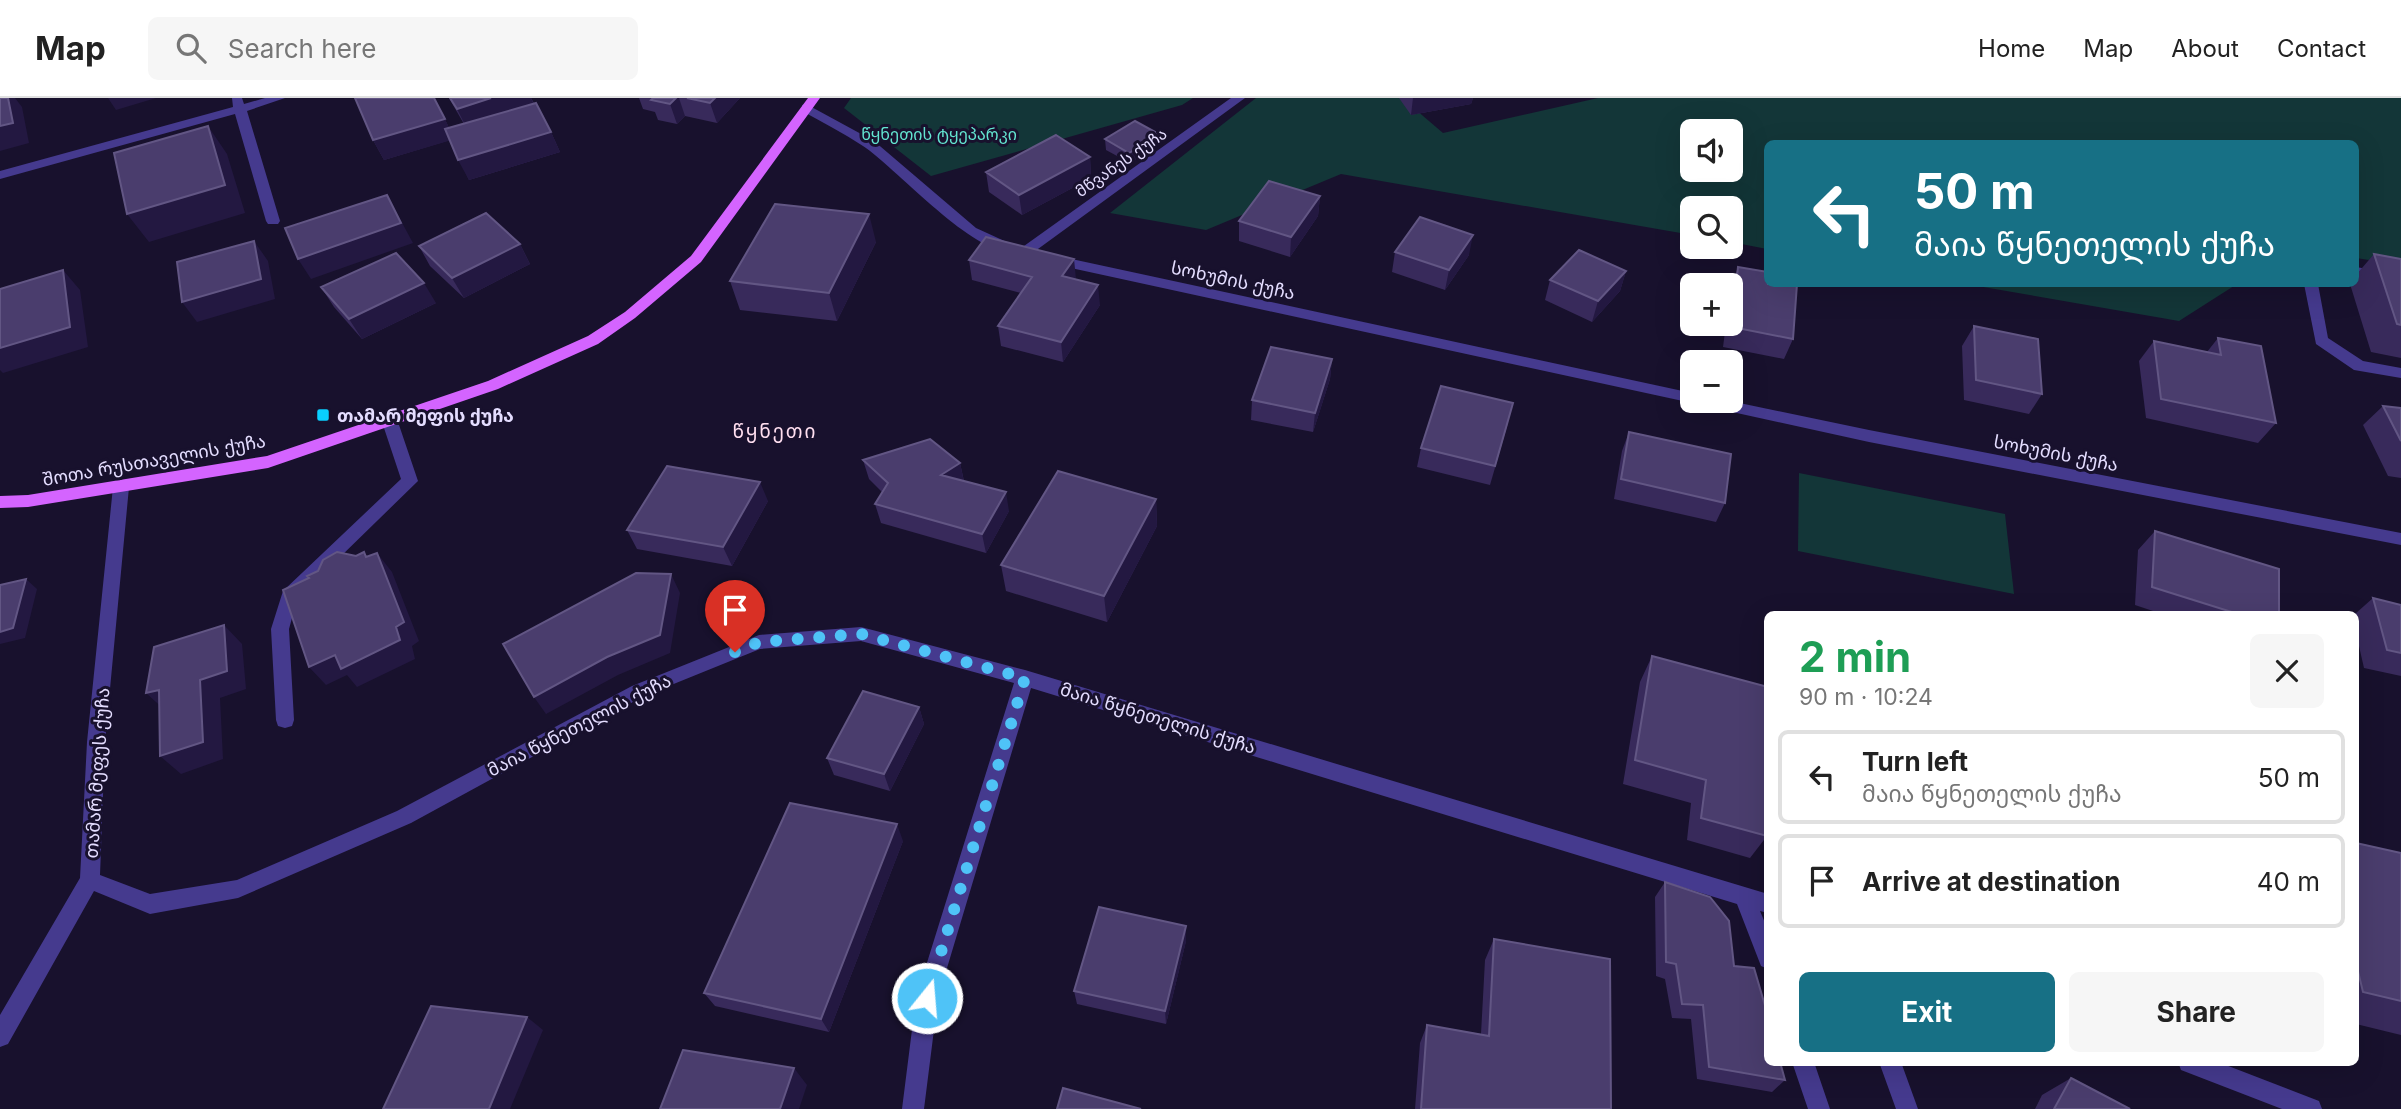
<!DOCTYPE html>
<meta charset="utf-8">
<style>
body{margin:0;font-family:Inter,"Noto Sans Georgian",sans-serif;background:#f6f6f6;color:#222;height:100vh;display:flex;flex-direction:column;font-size:26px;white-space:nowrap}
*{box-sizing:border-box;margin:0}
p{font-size:23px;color:#767676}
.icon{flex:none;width:38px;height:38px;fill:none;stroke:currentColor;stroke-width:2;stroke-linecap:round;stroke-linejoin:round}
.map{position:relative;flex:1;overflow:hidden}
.side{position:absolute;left:1764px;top:513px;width:595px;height:455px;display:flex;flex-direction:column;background:#fff;border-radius:10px;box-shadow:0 7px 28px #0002}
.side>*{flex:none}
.hud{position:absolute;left:1764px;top:42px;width:595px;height:147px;border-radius:10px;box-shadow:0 7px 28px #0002;background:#177085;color:#fff;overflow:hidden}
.tools{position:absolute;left:1680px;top:21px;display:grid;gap:14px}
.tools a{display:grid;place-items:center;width:63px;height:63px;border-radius:10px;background:#fff;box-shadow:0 7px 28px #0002;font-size:35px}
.pin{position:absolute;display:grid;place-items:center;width:60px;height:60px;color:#fff;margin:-72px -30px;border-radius:50% 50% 50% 0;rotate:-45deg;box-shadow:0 0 7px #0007}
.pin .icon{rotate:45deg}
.me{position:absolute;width:77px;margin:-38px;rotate:17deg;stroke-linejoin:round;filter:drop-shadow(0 0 5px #0008)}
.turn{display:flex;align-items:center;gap:24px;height:147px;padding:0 35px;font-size:32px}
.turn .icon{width:91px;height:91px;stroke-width:2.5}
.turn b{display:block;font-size:49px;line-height:60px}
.round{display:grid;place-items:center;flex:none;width:74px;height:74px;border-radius:10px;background:#f6f6f6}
.headline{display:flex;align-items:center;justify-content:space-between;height:119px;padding:0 35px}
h1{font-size:42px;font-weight:700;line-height:52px;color:#1e9e55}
.button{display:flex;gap:14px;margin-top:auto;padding:14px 35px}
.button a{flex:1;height:80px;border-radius:10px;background:#177085;color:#fff;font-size:28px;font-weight:700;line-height:80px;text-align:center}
.button a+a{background:#f6f6f6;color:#222}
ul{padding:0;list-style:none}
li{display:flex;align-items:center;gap:21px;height:94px;margin:0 14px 10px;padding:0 21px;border:4px solid #e0e0e0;border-radius:10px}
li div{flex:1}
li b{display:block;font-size:26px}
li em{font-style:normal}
header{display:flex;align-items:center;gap:42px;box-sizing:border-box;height:98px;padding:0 35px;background:#fff;border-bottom:2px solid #e0e0e0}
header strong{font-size:33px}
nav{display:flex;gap:38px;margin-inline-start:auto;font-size:24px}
.search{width:490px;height:63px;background:#f6f6f6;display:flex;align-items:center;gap:18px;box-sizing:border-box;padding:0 24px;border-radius:10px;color:#767676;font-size:26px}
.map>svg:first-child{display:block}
.green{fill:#133638;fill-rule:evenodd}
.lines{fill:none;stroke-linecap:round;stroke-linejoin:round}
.minor{fill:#453a8e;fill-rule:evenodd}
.major{fill:#d464ff;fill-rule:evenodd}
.wall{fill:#382a5b}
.shaded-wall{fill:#231841}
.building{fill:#4a3d6d;stroke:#625684;stroke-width:2}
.route{stroke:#4fc3f7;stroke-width:12;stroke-dasharray:0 21.6}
.poi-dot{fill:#09cfff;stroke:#18112d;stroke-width:2.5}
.labels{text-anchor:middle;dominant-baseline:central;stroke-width:6;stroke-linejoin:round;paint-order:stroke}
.far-park-label{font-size:16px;fill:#63e5d1;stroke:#18112d}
.far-street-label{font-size:16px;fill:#e4ddff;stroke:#18112d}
.street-label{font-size:18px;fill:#e4ddff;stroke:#18112d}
.poi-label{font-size:18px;font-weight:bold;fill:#e4ddff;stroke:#18112d;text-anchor:start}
.neighbourhood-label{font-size:19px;letter-spacing:2px;fill:#ffdff0;stroke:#18112d}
</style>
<header>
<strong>Map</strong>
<div class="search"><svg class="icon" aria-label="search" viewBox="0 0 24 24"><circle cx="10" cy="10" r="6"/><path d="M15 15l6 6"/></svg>Search here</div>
<nav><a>Home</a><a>Map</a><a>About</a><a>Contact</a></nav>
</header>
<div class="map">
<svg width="2401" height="1011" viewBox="0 0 2401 1011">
<rect width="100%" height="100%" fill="#18112d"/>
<path class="green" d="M 851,0 L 1193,0 L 1182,7 L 931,78 L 844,10 Z
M 1256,0 L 1402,0 L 1443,35 L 1598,0 L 2401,0 L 2401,167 L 2356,160 L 2356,46 L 1768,46 L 1767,151 L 1731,144 L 1731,110 L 1692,110 L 1692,137 L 1341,76 L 1206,132 L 1110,115 ZM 1692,33 L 1731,33 L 1731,72 L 1692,72 Z
M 1966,186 L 2237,186 L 2179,223 Z
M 1799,375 L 2005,416 L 2014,496 L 1798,453 Z"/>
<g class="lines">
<path class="minor" d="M 232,0 L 242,0 L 244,6 L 265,0 L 285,0 L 247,13 L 280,123 L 278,126 L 268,126 L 266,123 L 235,16 L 0,81 L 0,73 L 233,9 Z
M 1231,0 L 1245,0 L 1027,159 L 1017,159 L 1017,153 Z
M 806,6 L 874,43 L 976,130 L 1011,146 L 1011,152 C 976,160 894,68 863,48 C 843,35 822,24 802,13 L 802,7 Z
M 1053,157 L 1692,295 L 1692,303 L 1730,303 L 1869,332 L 2401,435 L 2401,447 L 1869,344 L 1705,308 L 1698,304 L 1692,305 L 1048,165 L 1046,162 Z
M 2356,169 L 2401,177 L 2401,187 L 2356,178 Z
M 2304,186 L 2318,186 L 2328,240 L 2363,263 L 2401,270 L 2401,280 L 2354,272 L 2316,246 Z
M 390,318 L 398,324 L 418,383 L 297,501 L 289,531 L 294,622 L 292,628 L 285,630 L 278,628 L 276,622 L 271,531 L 283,493 L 401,381 L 382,324 Z
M 121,383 L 129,389 L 105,644 L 100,777 L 150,796 L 237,782 L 397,713 L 632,588 L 759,537 L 861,529 L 1025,572 L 1768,796 L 1768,815 L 1760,813 L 1768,832 L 1768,871 L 1761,868 L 1737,806 L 1031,590 L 938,900 L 924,1011 L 902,1011 L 916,900 L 1014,585 L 861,543 L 760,551 L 644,598 L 411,725 L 238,800 L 150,816 L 94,793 L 8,946 L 0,949 L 0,917 L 80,780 L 87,644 L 113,389 Z
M 1792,964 L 1814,964 L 1830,1011 L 1808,1011 Z
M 1879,964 L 1901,964 L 1918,1011 L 1896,1011 Z
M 2178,964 L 2218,964 L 2319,1003 L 2322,1011 L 2282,1011 L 2181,972 Z"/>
<path class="major" d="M 808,0 L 820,0 L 701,164 L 635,220 L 598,246 L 498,291 L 268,370 L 28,409 L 0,410 L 0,398 L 28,397 L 267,358 L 488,283 L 588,238 L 625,214 L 691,158 Z"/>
</g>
<path class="wall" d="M 435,0 L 449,30 L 464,26 L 449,0 L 531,0 L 551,34 L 560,54 L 469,82 L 450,42 L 384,62 L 373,42 Z
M 639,0 L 740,0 L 717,25 L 685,18 L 677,26 L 658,22 L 655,14 L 643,11 Z
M 1399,0 L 1473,0 L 1471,6 L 1411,17 Z
M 1159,36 L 1159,46 L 1130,65 L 1106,52 L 1105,41 Z
M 1090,59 L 1091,80 L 1022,117 L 989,94 L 986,74 Z
M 1320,98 L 1318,118 L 1290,159 L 1239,143 L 1239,123 Z
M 876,144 L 837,223 L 740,212 L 730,183 Z
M 520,146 L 530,166 L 464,200 L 430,168 L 419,148 Z
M 1395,154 L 1469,157 L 1445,192 L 1392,174 Z
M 2374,156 L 2401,161 L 2401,260 L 2371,254 L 2350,186 L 2356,186 L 2356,177 Z
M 969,162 L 1076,182 L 1100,207 L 1063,264 L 1001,248 L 998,228 L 1021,195 L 972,182 Z
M 1738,169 L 1793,241 L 1784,261 L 1723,249 L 1726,226 L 1731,226 L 1731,188 Z
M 1626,173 L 1620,193 L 1592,224 L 1545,202 L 1550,182 Z
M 321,189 L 436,205 L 362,241 L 334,209 Z
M 1974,228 L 2042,296 L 2029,316 L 1964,302 L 1962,248 Z
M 2218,240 L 2276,325 L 2258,345 L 2146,320 L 2139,263 L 2154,243 L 2207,254 Z
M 1332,261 L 1330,281 L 1313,334 L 1251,322 L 1252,302 Z
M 2383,308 L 2401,310 L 2401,380 L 2388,378 L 2363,327 Z
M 1508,325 L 1490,387 L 1417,369 L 1421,350 Z
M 1629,334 L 1725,405 L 1716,424 L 1614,401 L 1622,353 Z
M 863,362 L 960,365 L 964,383 L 1009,413 L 986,455 L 881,425 L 875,406 L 882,394 L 869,381 Z
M 1156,401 L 1157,428 L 1107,524 L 1006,493 L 1001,467 Z
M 768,403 L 732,468 L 637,451 L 627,432 Z
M 2155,433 L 2279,516 L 2162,516 L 2135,507 L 2138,452 Z
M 2373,500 L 2401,507 L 2401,578 L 2364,570 L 2356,535 L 2355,516 Z
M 1652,558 L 1767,738 L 1750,760 L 1687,742 L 1691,705 L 1623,686 L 1640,584 Z
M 919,609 L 924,626 L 890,693 L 834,677 L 827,660 Z
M 903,743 L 829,934 L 715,908 L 704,895 Z
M 2356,745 L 2401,755 L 2401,937 L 2356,926 Z
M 1665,784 L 1734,868 L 1785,982 L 1772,994 L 1697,981 L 1691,921 L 1672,920 L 1665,881 L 1656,878 L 1655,799 Z
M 1186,828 L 1186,843 L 1166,926 L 1077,906 L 1074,893 Z
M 1494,841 L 1611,1011 L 1415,1011 L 1420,945 L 1427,927 L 1481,936 L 1485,862 Z
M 2071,980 L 2130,1011 L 2035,1011 L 2042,997 Z"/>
<path class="shaded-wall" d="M 8,0 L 15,0 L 22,9 L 29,45 L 0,53 L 0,28 Z
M 108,0 L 156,0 L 116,12 Z
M 434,0 L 455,41 L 384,62 L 373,42 Z
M 491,0 L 531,0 L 535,9 L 467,31 L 457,11 Z
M 676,0 L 679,0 L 685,18 L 677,26 L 670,6 Z
M 715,0 L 740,0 L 717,25 L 710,5 Z
M 1413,0 L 1473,0 L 1471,6 L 1411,17 Z
M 208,28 L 227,56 L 245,115 L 149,144 L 127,116 Z
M 551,34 L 560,54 L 469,82 L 458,62 Z
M 1159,36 L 1159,46 L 1130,65 L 1129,55 Z
M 1090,59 L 1091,80 L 1022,117 L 1019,97 Z
M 387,97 L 413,145 L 311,181 L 298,161 Z
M 1320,98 L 1318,118 L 1290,159 L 1291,139 Z
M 869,116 L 876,144 L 837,223 L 829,195 Z
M 1473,137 L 1469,157 L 1445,192 L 1449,172 Z
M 254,143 L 268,163 L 275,201 L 197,224 L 182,204 Z
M 520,146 L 530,166 L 464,200 L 452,180 Z
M 1074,161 L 1076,181 L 1062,178 Z
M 63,172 L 80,192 L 88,249 L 3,275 L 0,272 L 0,250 Z
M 1626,173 L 1620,193 L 1592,224 L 1598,203 Z
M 424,185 L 436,205 L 362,241 L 349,221 Z
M 1098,187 L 1100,207 L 1063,264 L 1061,244 Z
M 1332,261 L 1330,281 L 1313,334 L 1315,315 Z
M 960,365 L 964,384 L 941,377 Z
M 760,384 L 768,403 L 732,468 L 723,449 Z
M 1006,394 L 1009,413 L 986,455 L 982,436 Z
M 1156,401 L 1157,428 L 1107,524 L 1104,498 Z
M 377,455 L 392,474 L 419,543 L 412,548 L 415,561 L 357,589 L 347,577 L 326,587 L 309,569 Z
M 671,476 L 680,495 L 670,555 L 618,577 L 546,616 L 534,599 Z
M 26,481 L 37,491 L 25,540 L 0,546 L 0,534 Z
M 224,527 L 242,546 L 246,591 L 220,600 L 223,661 L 181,676 L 160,658 L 200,582 Z
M 159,592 L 166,613 L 146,595 Z
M 919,609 L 924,626 L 890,693 L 884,676 Z
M 897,726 L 903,743 L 829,934 L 821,921 Z
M 1186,828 L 1186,843 L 1166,926 L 1165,913 Z
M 527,919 L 543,932 L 510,1011 L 489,1011 Z
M 794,970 L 807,987 L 799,1011 L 780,1011 Z"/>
<path class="building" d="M 0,0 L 8,0 L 13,25 L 0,28 Z
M 355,0 L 434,0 L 445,21 L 373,42 Z
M 450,0 L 491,0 L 457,11 Z
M 653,0 L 676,0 L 670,6 L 651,2 Z
M 687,0 L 715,0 L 710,5 Z
M 536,5 L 551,34 L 458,62 L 445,31 Z
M 1135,23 L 1159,36 L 1129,55 L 1105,41 Z
M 208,28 L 225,87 L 127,116 L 114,55 Z
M 1056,37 L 1090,59 L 1019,97 L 986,74 Z
M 1269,83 L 1320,98 L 1291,139 L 1239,123 Z
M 387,97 L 401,125 L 298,161 L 285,130 Z
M 775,106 L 869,116 L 829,195 L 730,183 Z
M 486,115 L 520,146 L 452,180 L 419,148 Z
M 1420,119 L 1473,137 L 1449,172 L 1395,154 Z
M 986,139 L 1074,161 L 1062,178 L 1098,187 L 1061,244 L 998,228 L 1032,179 L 969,162 Z
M 254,143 L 261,181 L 182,204 L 177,164 Z
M 1579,152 L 1626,173 L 1598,203 L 1550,182 Z
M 396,155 L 424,185 L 349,221 L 321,189 Z
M 2374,156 L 2401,161 L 2401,227 L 2397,226 Z
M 1738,169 L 1768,174 L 1768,186 L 1797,186 L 1793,241 L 1732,229 Z
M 63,172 L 70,229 L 0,250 L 0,191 Z
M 1974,228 L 2038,241 L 2042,296 L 1976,282 Z
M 2218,240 L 2261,248 L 2276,325 L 2161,301 L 2154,243 L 2221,257 Z
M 1271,249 L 1332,261 L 1315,315 L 1252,302 Z
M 1441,288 L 1513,305 L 1495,368 L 1421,350 Z
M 2383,308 L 2401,310 L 2401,343 Z
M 1629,334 L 1731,356 L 1725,405 L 1621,381 Z
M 930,341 L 960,365 L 941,377 L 1006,394 L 982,436 L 875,406 L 888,385 L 863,362 Z
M 667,368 L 760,384 L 723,449 L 627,432 Z
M 1058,373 L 1156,401 L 1104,498 L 1001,467 Z
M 2155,433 L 2279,471 L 2279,516 L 2238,516 L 2152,489 Z
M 337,454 L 356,458 L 364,454 L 366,459 L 377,455 L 404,524 L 396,529 L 400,542 L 341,571 L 335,557 L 309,569 L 283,492 L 309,480 L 307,478 L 318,473 L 323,462 Z
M 636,475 L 671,476 L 660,537 L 607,559 L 534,599 L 503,546 Z
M 26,481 L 13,530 L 0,534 L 0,487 Z
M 2373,500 L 2401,507 L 2401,555 L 2387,552 Z
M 224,527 L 227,573 L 200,582 L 203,644 L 160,658 L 159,592 L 146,595 L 154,549 Z
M 1652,558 L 1768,589 L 1767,738 L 1701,720 L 1706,682 L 1635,662 Z
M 863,593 L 919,609 L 884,676 L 827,660 Z
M 790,705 L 897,726 L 821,921 L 704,895 Z
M 2356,745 L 2401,755 L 2401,903 L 2363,894 L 2356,865 Z
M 1665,784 L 1710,799 L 1729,823 L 1734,868 L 1754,870 L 1768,918 L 1768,964 L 1780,964 L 1785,982 L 1709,969 L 1703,907 L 1682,906 L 1676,866 L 1666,864 Z
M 1099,809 L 1186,828 L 1165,913 L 1074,893 Z
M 1494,841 L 1610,861 L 1611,1011 L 1421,1011 L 1427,927 L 1489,938 Z
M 431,908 L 527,919 L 489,1011 L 383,1011 Z
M 683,952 L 794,970 L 780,1011 L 660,1011 Z
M 2071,980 L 2130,1011 L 2054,1011 Z
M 1063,990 L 1141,1011 L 1057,1011 Z"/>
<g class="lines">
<path class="route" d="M 735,554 L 759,544 L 861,536 L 1025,580 L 927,900"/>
</g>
<rect class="poi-dot" x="316" y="310" width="14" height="14" rx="3.5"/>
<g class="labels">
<g class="far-park-label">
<text x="939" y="36">წყნეთის ტყეპარკი</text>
</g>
<g class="far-street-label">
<text transform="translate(1121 64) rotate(-35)">მწვანეს ქუჩა</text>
</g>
<g class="street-label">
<text transform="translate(1233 182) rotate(12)">სოხუმის ქუჩა</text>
<text transform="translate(2056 355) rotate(11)">სოხუმის ქუჩა</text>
<text transform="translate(154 362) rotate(-10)">შოთა რუსთაველის ქუჩა</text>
<text transform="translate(1158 620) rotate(17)">მაია წყნეთელის ქუჩა</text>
<text transform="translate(579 627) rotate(-27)">მაია წყნეთელის ქუჩა</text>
<text transform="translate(97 675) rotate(-86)">თამარ მეფეს ქუჩა</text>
</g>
<g class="poi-label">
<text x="337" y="317">თამარ მეფის ქუჩა</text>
</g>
<g class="neighbourhood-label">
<text x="775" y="333">წყნეთი</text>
</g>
</g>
</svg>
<div class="tools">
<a><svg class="icon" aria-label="sound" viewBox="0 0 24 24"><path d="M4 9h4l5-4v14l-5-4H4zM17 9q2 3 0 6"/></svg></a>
<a><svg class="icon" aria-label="search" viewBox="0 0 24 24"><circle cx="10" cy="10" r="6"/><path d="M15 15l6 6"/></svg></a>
<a>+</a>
<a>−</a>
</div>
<div class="pin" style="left:735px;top:554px;background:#d93025"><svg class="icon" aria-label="arrive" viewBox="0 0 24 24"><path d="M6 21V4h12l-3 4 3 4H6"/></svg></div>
<svg class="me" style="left:927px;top:900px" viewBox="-20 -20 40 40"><circle r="17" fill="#4fc3f7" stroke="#fff" stroke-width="3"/><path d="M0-11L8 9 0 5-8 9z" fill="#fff"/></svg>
<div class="hud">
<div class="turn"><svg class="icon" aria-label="left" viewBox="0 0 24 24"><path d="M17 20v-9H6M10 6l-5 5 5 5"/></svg><div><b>50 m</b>მაია წყნეთელის ქუჩა</div></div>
</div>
<section class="side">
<div class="headline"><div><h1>2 min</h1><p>90 m · 10:24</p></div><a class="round"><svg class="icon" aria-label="close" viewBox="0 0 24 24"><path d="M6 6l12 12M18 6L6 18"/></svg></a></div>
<ul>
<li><svg class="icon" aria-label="left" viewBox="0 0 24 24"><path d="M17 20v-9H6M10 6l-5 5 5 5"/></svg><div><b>Turn left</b><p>მაია წყნეთელის ქუჩა</p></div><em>50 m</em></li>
<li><svg class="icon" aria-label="arrive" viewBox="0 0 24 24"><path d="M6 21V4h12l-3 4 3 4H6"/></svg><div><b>Arrive at destination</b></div><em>40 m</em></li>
</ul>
<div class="button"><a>Exit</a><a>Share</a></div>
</section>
</div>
